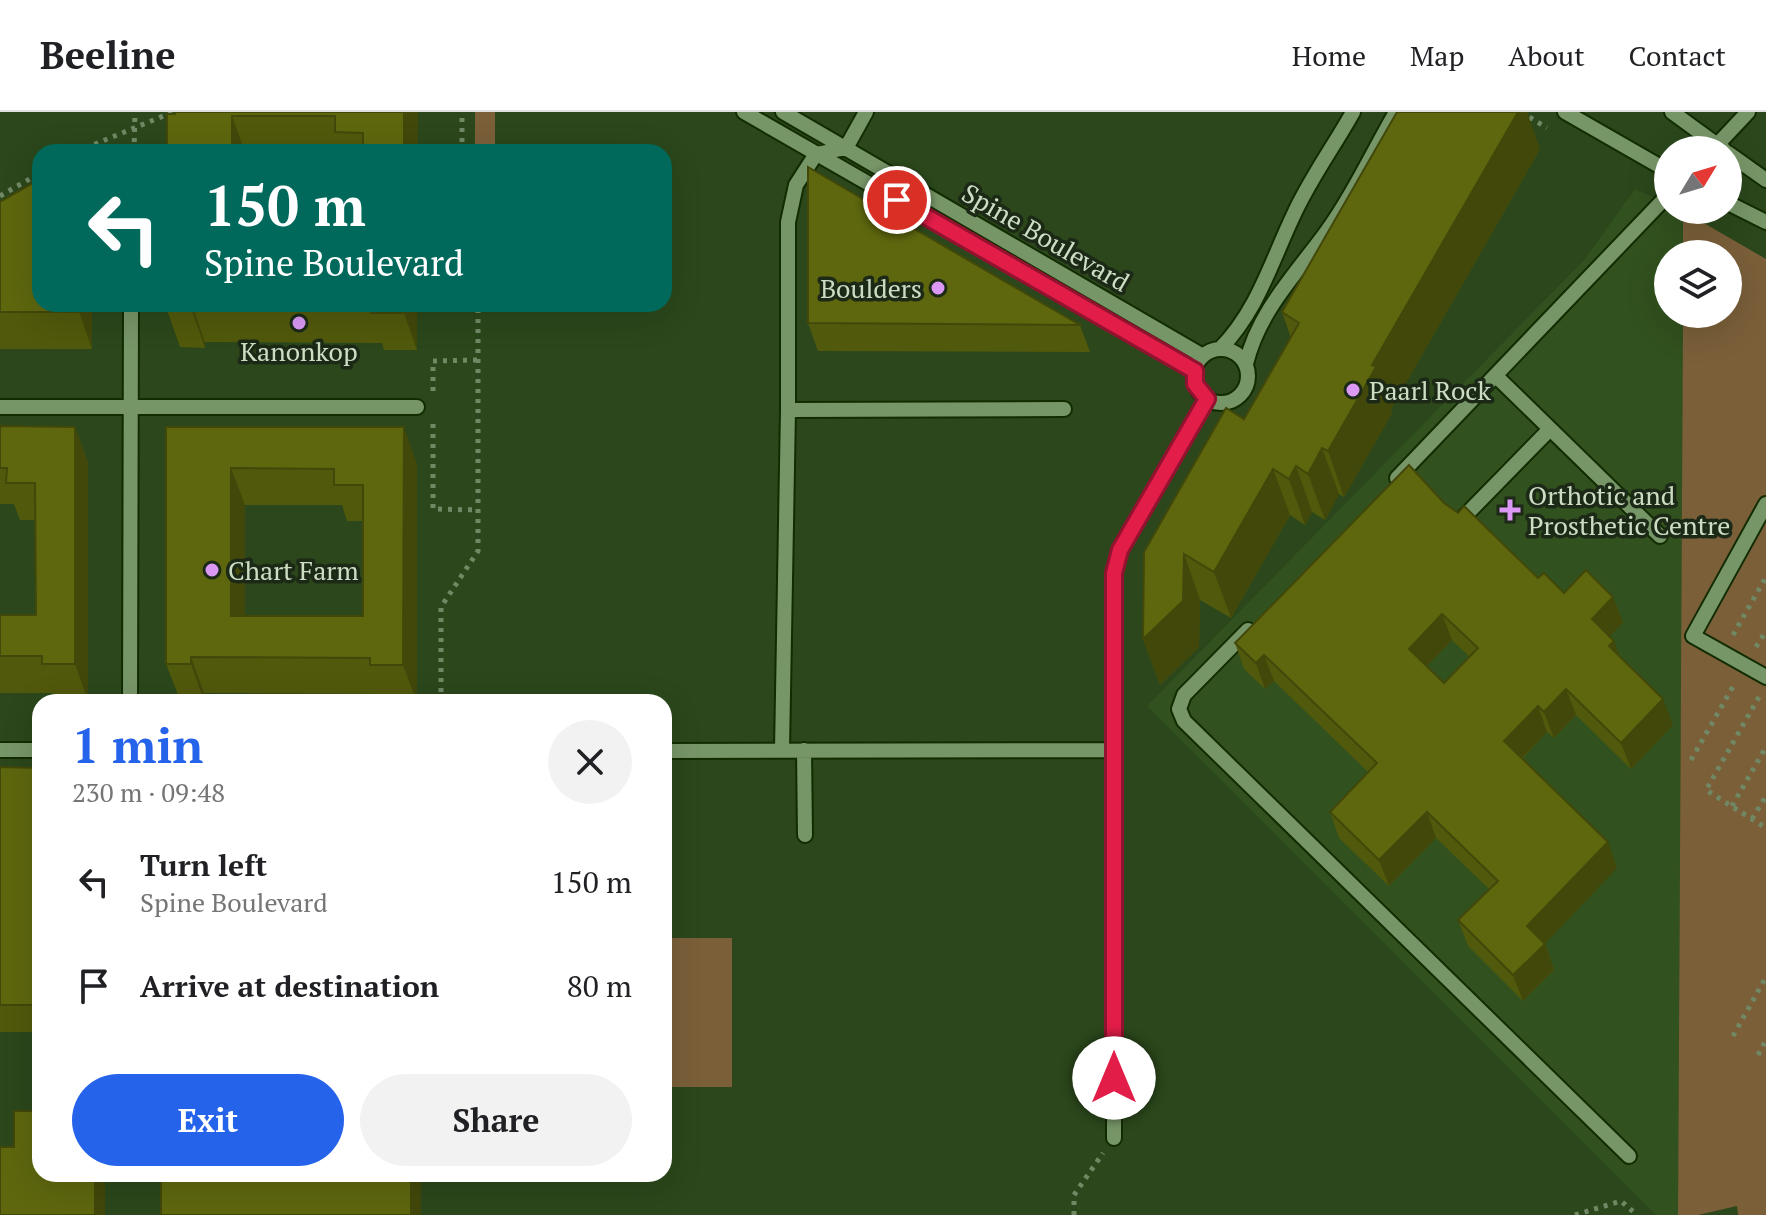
<!DOCTYPE html>
<meta charset="utf-8">
<style>
body{margin:0;font-family:"PT Serif",serif;background:#f2f2f2;color:#202124;height:100vh;display:flex;flex-direction:column;font-size:30px;white-space:nowrap}
*{box-sizing:border-box;margin:0}
p{font-size:26px;color:#757577}
.icon{flex:none;width:44px;height:44px;fill:none;stroke:currentColor;stroke-width:2;stroke-linecap:round;stroke-linejoin:round}
.map{position:relative;flex:1;overflow:hidden}
.details{position:absolute;left:32px;top:582px;width:640px;height:488px;display:flex;flex-direction:column;background:#fff;border-radius:24px;box-shadow:0 8px 32px #0002}
.details>*{flex:none}
.banner{position:absolute;left:32px;top:32px;width:640px;height:168px;border-radius:24px;box-shadow:0 8px 32px #0002;background:#00695c;color:#fff;overflow:hidden}
.needle{width:52px;rotate:52deg}
.buttons{position:absolute;left:1654px;top:24px;display:grid;gap:16px}
.buttons a{display:grid;place-items:center;width:88px;height:88px;border-radius:50%;background:#fff;box-shadow:0 8px 32px #0002;font-size:40px}
.pin{position:absolute;display:grid;place-items:center;width:68px;height:68px;color:#fff;margin:-34px;border:4px solid #fff;border-radius:50%;box-shadow:0 2px 8px #0007}
.me{position:absolute;width:88px;margin:-44px;rotate:0deg;stroke-linejoin:round;filter:drop-shadow(0 0 6px #0008)}
.turn{display:flex;align-items:center;gap:28px;height:168px;padding:0 40px;font-size:36px}
.turn .icon{width:104px;height:104px;stroke-width:2.5}
.turn b{display:block;font-size:56px;line-height:68px}
.round{display:grid;place-items:center;flex:none;width:84px;height:84px;border-radius:42px;background:#f2f2f2}
.summary{display:flex;align-items:center;justify-content:space-between;height:136px;padding:0 40px}
h1{font-size:48px;font-weight:600;line-height:60px;color:#2563eb}
.cta{display:flex;gap:16px;margin-top:auto;padding:16px 40px}
.cta a{flex:1;height:92px;border-radius:48px;background:#2563eb;color:#fff;font-size:32px;font-weight:600;line-height:92px;text-align:center}
.cta a+a{background:#f2f2f2;color:#202124}
ul{padding:0;list-style:none}
li{display:flex;align-items:center;gap:24px;height:104px;padding:0 40px}
li div{flex:1}
li b{display:block;font-size:30px}
li em{font-style:normal}
header{display:flex;align-items:center;gap:48px;box-sizing:border-box;height:112px;padding:0 40px;background:#fff;border-bottom:2px solid #e0e0e0}
header strong{font-size:38px}
nav{display:flex;gap:44px;margin-inline-start:auto;font-size:28px}
.map>svg:first-child{display:block}
.built{fill:#31511e}
.green{fill:#7a5f39}
.lines{fill:none;stroke-linecap:round;stroke-linejoin:round}
.minor-casing{stroke:#122c01;stroke-width:18}
.path{stroke:#718865;stroke-width:5;stroke-dasharray:4 6;stroke-linecap:butt}
.minor{stroke:#779668;stroke-width:14}
.wall{fill:#51590c;fill-rule:evenodd}
.shaded-wall{fill:#42480a}
.building{fill:#5e670e;stroke:#42480a;stroke-width:2;fill-rule:evenodd}
.route-casing{stroke:#92132f;stroke-width:20}
.route{stroke:#e11d48;stroke-width:14}
.poi-dot{fill:#db99f5;stroke:#1c2916;stroke-width:3}
.labels{text-anchor:middle;dominant-baseline:central;stroke-width:7;stroke-linejoin:round;paint-order:stroke}
.street-label{font-size:26px;fill:#ccddc4;stroke:#1c2916}
.poi-label{font-size:26px;fill:#ccddc4;stroke:#1c2916;text-anchor:start}
</style>
<header>
<strong>Beeline</strong>
<nav><a>Home</a><a>Map</a><a>About</a><a>Contact</a></nav>
</header>
<div class="map">
<svg width="1766" height="1103" viewBox="0 0 1766 1103">
<rect width="100%" height="100%" fill="#2b471b"/>
<path class="built" d="M 1635,77 L 1668,92 L 1668,98 L 1683,99 L 1683,142 L 1668,142 L 1668,202 L 1683,202 L 1678,1103 L 1656,1103 L 1147,594 L 1584,148 Z"/>
<path class="green" d="M 475,0 L 495,0 L 495,40 L 475,40 Z
M 1683,99 L 1766,147 L 1766,1103 L 1738,1103 L 1737,1094 L 1698,1103 L 1678,1103 L 1683,202 L 1728,202 L 1728,142 L 1683,142 Z
M 664,826 L 732,826 L 732,975 L 664,975 Z"/>
<g class="lines">
<defs>
<path id="minor" d="M 744,0 L 1195,259
M 783,0 L 1203,244
M 866,0 L 846,36 L 816,42 L 796,73 L 788,110 L 788,298 L 1064,297
M 1565,0 L 1668,59
M 1672,0 L 1724,38
M 1717,33 L 1748,0
M 1728,41 L 1766,68
M 1728,91 L 1766,110
M1194 264a27 27 0 1 1 54 0a27 27 0 1 1-54 0Z
M 1220,237 C 1258,198 1271,150 1294,102 C 1310,67 1334,34 1353,0
M 1246,252 C 1258,201 1294,164 1325,122 C 1352,85 1373,40 1396,0
M 1496,264 L 1660,424
M 0,295 L 417,295
M 1397,366 L 1668,83
M 1766,392 L 1693,524 L 1766,565
M 1460,409 L 1550,317
M 1248,518 L 1184,583 L 1179,597 L 1184,609 L 1629,1044
M 130,590 L 131,192
M 0,638 L 40,638
M 782,638 L 788,298
M 804,638 L 805,723
M 664,639 L 1114,638
M 1114,1026 L 1114,461 L 1120,438 L 1207,287"/>
</defs>
<use href="#minor" class="minor-casing"/>
<path class="path" d="M 1521,0 L 1547,16
M 76,40 L 173,0
M 134,40 L 135,0
M 462,40 L 462,0
M 0,84 L 40,61
M 1694,98 L 1710,107
M 433,279 L 433,249 L 478,248
M 433,312 L 433,397 L 478,398
M 1733,523 L 1766,465
M 1756,535 L 1766,519
M 1759,585 L 1706,678 L 1766,716
M 441,590 L 441,495 L 478,439 L 478,192
M 1691,648 L 1735,571
M 1732,694 L 1766,635
M 1752,707 L 1766,684
M 1733,924 L 1766,865
M 1758,943 L 1766,928
M 1074,1103 L 1074,1083 L 1103,1041
M 1575,1103 L 1621,1089 L 1637,1103"/>
<use href="#minor" class="minor"/>
</g>
<path class="wall" d="M 418,1 L 417,40 L 167,40 L 167,2 Z
M 1540,37 L 1391,297 L 1392,301 L 1344,385 L 1339,382 L 1325,408 L 1312,400 L 1305,413 L 1290,403 L 1231,506 L 1200,488 L 1199,535 L 1160,573 L 1143,527 L 1244,307 L 1291,226 L 1282,200 Z
M 0,90 L 40,192 L 92,192 L 92,237 L 0,237 Z
M 167,192 L 417,192 L 417,238 L 384,238 L 382,231 L 205,230 L 205,236 L 180,235 L 167,198 Z
M 808,211 L 1080,213 L 1090,240 L 818,239 Z
M 0,314 L 75,315 L 88,351 L 88,589 L 56,589 L 53,581 L 0,581 L 0,503 L 36,503 L 35,408 L 20,408 L 14,392 L 0,392 Z
M 166,315 L 417,352 L 417,590 L 383,590 L 380,582 L 204,581 L 204,589 L 180,588 L 166,552 ZM 245,393 L 342,393 L 347,409 L 363,409 L 363,504 L 245,504 Z
M 1444,391 L 1538,466 L 1564,481 L 1613,485 L 1623,511 L 1609,524 L 1620,545 L 1673,613 L 1631,657 L 1576,603 L 1554,626 L 1547,620 L 1522,647 L 1617,756 L 1545,831 L 1554,858 L 1523,889 L 1468,834 L 1458,808 L 1489,777 L 1436,726 L 1389,774 L 1339,726 L 1330,700 L 1368,660 L 1274,569 L 1265,577 L 1244,557 L 1235,531 ZM 1452,528 L 1470,545 L 1444,571 L 1427,554 Z
M 0,655 L 40,656 L 40,920 L 0,920 Z"/>
<path class="shaded-wall" d="M 404,0 L 417,0 L 418,1 L 417,40 L 404,40 Z
M 1518,0 L 1527,0 L 1540,37 L 1391,297 L 1392,301 L 1344,385 L 1328,339 L 1372,253 Z
M 232,4 L 245,40 L 232,40 Z
M 79,192 L 92,192 L 92,237 L 79,200 Z
M 404,192 L 417,192 L 417,238 L 404,201 Z
M 192,193 L 205,230 L 205,236 L 192,199 Z
M 75,315 L 88,351 L 88,589 L 75,552 Z
M 404,315 L 417,352 L 417,590 L 403,553 Z
M 1322,336 L 1339,382 L 1325,408 L 1308,362 Z
M 1296,354 L 1312,400 L 1305,413 L 1289,367 Z
M 231,356 L 245,393 L 245,540 L 231,504 Z
M 1273,357 L 1290,403 L 1231,506 L 1214,460 Z
M 1184,442 L 1200,488 L 1199,535 L 1160,573 L 1143,527 Z
M 1613,485 L 1623,511 L 1601,533 L 1592,507 Z
M 1442,502 L 1452,528 L 1418,563 L 1409,537 Z
M 1614,529 L 1624,555 L 1609,534 Z
M 1264,543 L 1274,569 L 1265,577 L 1256,551 Z
M 191,545 L 204,581 L 204,589 L 191,552 Z
M 1566,577 L 1576,603 L 1554,626 L 1544,600 Z
M 1663,587 L 1673,613 L 1631,657 L 1621,631 Z
M 1538,594 L 1547,620 L 1513,655 L 1504,629 Z
M 1427,700 L 1436,726 L 1389,774 L 1379,748 Z
M 1608,730 L 1617,756 L 1537,840 L 1527,814 Z
M 1545,832 L 1554,858 L 1523,889 L 1513,863 Z
M 95,1062 L 105,1062 L 105,1103 L 95,1103 Z
M 411,1062 L 421,1062 L 421,1103 L 411,1103 Z"/>
<path class="building" d="M 175,0 L 404,0 L 404,40 L 363,40 L 363,21 L 335,20 L 335,4 L 232,4 L 232,40 L 167,40 L 167,2 L 175,2 Z
M 1397,0 L 1518,0 L 1372,253 L 1376,255 L 1328,339 L 1322,336 L 1308,362 L 1296,354 L 1289,367 L 1273,357 L 1214,460 L 1184,442 L 1183,489 L 1143,527 L 1144,440 L 1226,296 L 1244,307 L 1299,211 L 1282,200 Z
M 808,55 L 1080,213 L 808,211 Z
M 40,67 L 40,192 L 79,192 L 79,200 L 0,200 L 0,90 Z
M 167,192 L 404,192 L 404,201 L 371,201 L 370,194 L 192,193 L 192,199 L 167,198 Z
M 0,314 L 75,315 L 75,552 L 42,552 L 42,544 L 0,544 L 0,503 L 36,503 L 35,371 L 6,371 L 7,356 L 0,356 Z
M 166,315 L 404,315 L 403,553 L 370,553 L 370,546 L 191,545 L 191,552 L 166,552 ZM 231,356 L 334,357 L 334,373 L 363,373 L 363,504 L 231,504 Z
M 1409,353 L 1444,391 L 1458,401 L 1464,394 L 1538,466 L 1544,461 L 1564,481 L 1586,458 L 1613,485 L 1592,507 L 1614,529 L 1609,534 L 1663,587 L 1621,631 L 1566,577 L 1544,600 L 1538,594 L 1504,629 L 1608,730 L 1527,814 L 1545,832 L 1513,863 L 1458,808 L 1498,769 L 1427,700 L 1379,748 L 1330,700 L 1377,651 L 1264,543 L 1256,551 L 1235,531 ZM 1442,502 L 1478,536 L 1444,571 L 1409,537 Z
M 0,655 L 40,656 L 40,893 L 0,893 Z
M 14,999 L 40,999 L 40,1062 L 95,1062 L 95,1103 L 0,1103 L 0,1035 L 14,1035 Z
M 161,1062 L 411,1062 L 411,1103 L 161,1103 Z"/>
<g class="lines">
<defs>
<path id="route" d="M 897,88 L 1195,259 L 1195,272 L 1207,287 L 1120,438 L 1114,461 L 1114,966"/>
</defs>
<use href="#route" class="route-casing"/>
<use href="#route" class="route"/>
</g>
<g class="poi-dot">
<circle cx="938" cy="176" r="8"/>
<circle cx="299" cy="211" r="8"/>
<circle cx="1353" cy="278" r="8"/>
<path d="M1506 386h8v8h8v8h-8v8h-8v-8h-8v-8h8z"/>
<circle cx="212" cy="458" r="8"/>
</g>
<g class="labels">
<g class="street-label">
<text transform="translate(1046 125) rotate(30)">Spine Boulevard</text>
</g>
<g class="poi-label">
<text x="922" y="176" text-anchor="end">Boulders</text>
<text x="299" y="239" text-anchor="middle">Kanonkop</text>
<text x="1369" y="278">Paarl Rock</text>
<text x="1528" y="383">Orthotic and<tspan x="1528" dy="30">Prosthetic Centre</tspan></text>
<text x="228" y="458">Chart Farm</text>
</g>
</g>
</svg>
<div class="buttons">
<a><svg class="needle" viewBox="-14 -14 28 28"><path d="M0-13l5 13h-10z" fill="#e53935"/><path d="M0 13l5-13h-10z" fill="#757577"/></svg></a>
<a><svg class="icon" aria-label="layers" viewBox="0 0 24 24"><path d="M12 4l9 5-9 5-9-5zM3 14l9 5 9-5"/></svg></a>
</div>
<div class="pin" style="left:897px;top:88px;background:#d93025"><svg class="icon" aria-label="arrive" viewBox="0 0 24 24"><path d="M6 21V4h12l-3 4 3 4H6"/></svg></div>
<svg class="me" style="left:1114px;top:966px" viewBox="-20 -20 40 40"><circle r="19" fill="#fff"/><path d="M0-13L10 11 0 6-10 11z" fill="#e11d48"/></svg>
<div class="banner">
<div class="turn"><svg class="icon" aria-label="left" viewBox="0 0 24 24"><path d="M17 20v-9H6M10 6l-5 5 5 5"/></svg><div><b>150 m</b>Spine Boulevard</div></div>
</div>
<section class="details">
<div class="summary"><div><h1>1 min</h1><p>230 m · 09:48</p></div><a class="round"><svg class="icon" aria-label="close" viewBox="0 0 24 24"><path d="M6 6l12 12M18 6L6 18"/></svg></a></div>
<ul>
<li><svg class="icon" aria-label="left" viewBox="0 0 24 24"><path d="M17 20v-9H6M10 6l-5 5 5 5"/></svg><div><b>Turn left</b><p>Spine Boulevard</p></div><em>150 m</em></li>
<li><svg class="icon" aria-label="arrive" viewBox="0 0 24 24"><path d="M6 21V4h12l-3 4 3 4H6"/></svg><div><b>Arrive at destination</b></div><em>80 m</em></li>
</ul>
<div class="cta"><a>Exit</a><a>Share</a></div>
</section>
</div>
